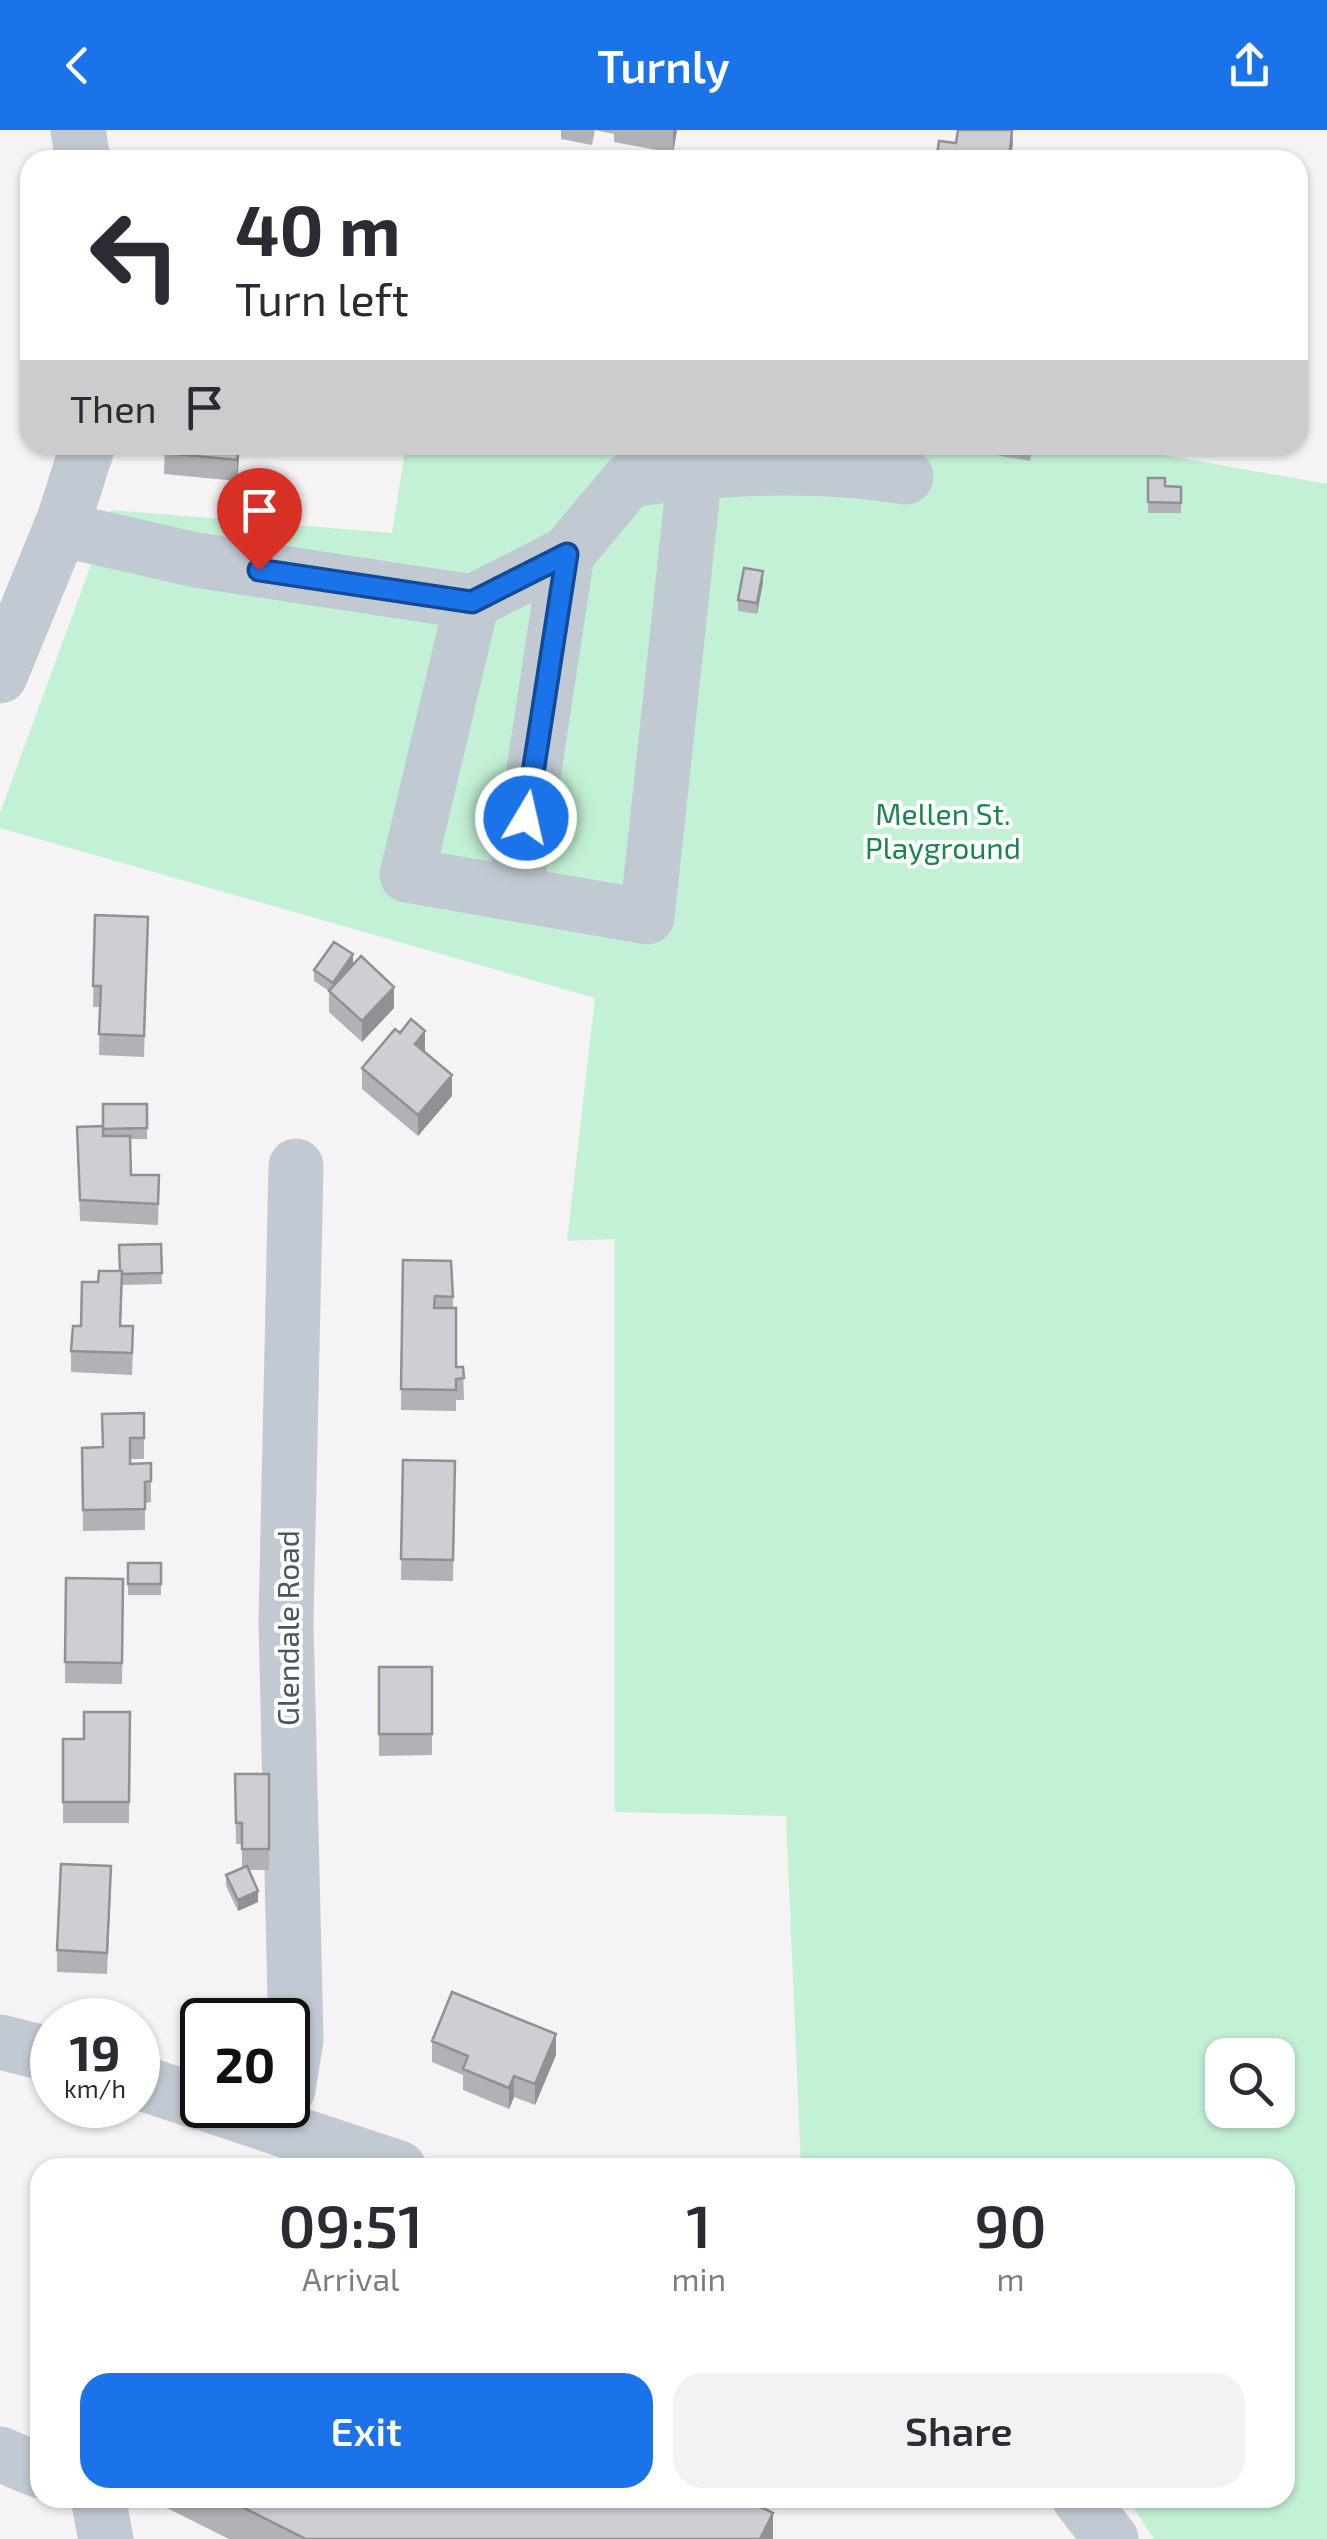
<!DOCTYPE html>
<style>
body{margin:0;font-family:"Exo 2",sans-serif;background:#f2f2f3;color:#2b2b33;height:100vh;display:flex;flex-direction:column;font-size:38px;white-space:nowrap}
*{box-sizing:border-box;margin:0}
p{font-size:32px;color:#7c7c81}
.icon{flex:none;width:55px;height:55px;fill:none;stroke:currentColor;stroke-width:2;stroke-linecap:round;stroke-linejoin:round}
.map{position:relative;flex:1;overflow:hidden}
.panel{position:absolute;left:30px;top:2028px;width:1265px;height:350px;display:flex;flex-direction:column;background:#fff;border-radius:30px;box-shadow:0 2px 8px #0004}
.panel>*{flex:none}
.top-card{position:absolute;left:20px;top:20px;width:1288px;height:305px;border-radius:30px;box-shadow:0 2px 8px #0004;background:#fff;color:#2b2b33;overflow:hidden}
.fabs{position:absolute;left:1205px;top:1908px;display:grid;gap:20px}
.fabs a{display:grid;place-items:center;width:90px;height:90px;border-radius:20px;background:#fff;box-shadow:0 2px 8px #0004;font-size:50px}
.speed{position:absolute;left:30px;top:1868px;display:flex;gap:20px;font-size:50px;font-weight:700;text-align:center}
.speed>*{display:grid;place-content:center;width:130px;height:130px;border-radius:50%;background:#fff;box-shadow:0 2px 8px #0004;line-height:1}
.speed small{font-size:25px;font-weight:400}
.speed .limit{border:5px solid #111;border-radius:15px;background:#fff;color:#111}
.pin{position:absolute;display:grid;place-items:center;width:85px;height:85px;color:#fff;margin:-102px -42px;border-radius:50% 50% 50% 0;rotate:-45deg;box-shadow:0 0 10px #0007}
.pin .icon{rotate:45deg}
.me{position:absolute;width:110px;margin:-55px;rotate:9deg;stroke-linejoin:round;filter:drop-shadow(0 0 8px #0008)}
.turn{display:flex;align-items:center;gap:35px;height:210px;padding:0 50px;font-size:45px}
.turn .icon{width:130px;height:130px;stroke-width:2.5}
.turn b{display:block;font-size:70px;line-height:85px}
.then{display:flex;align-items:center;height:95px;padding:0 50px;background:#0003;gap:20px;font-size:38px}
.eta{display:flex;justify-content:space-evenly;align-items:center;height:170px;text-align:center}
.eta b{font-size:60px;font-weight:600;line-height:70px}
.cta{display:flex;gap:20px;margin-top:auto;padding:20px 50px}
.cta a{flex:1;height:115px;border-radius:30px;background:#1a73e8;color:#fff;font-size:40px;font-weight:600;line-height:115px;text-align:center}
.cta a+a{background:#f2f2f3;color:#2b2b33}
header{display:flex;justify-content:space-between;align-items:center;height:130px;padding:0 50px;background:#1a73e8;color:#fff;font-size:45px;font-weight:600}
.map>svg:first-child{display:block}
.green{fill:#c3f1d5;fill-rule:evenodd}
.lines{fill:none;stroke-linecap:round;stroke-linejoin:round}
.minor{stroke:#c1cad2;stroke-width:55}
.wall{fill:#b0b2b7}
.shaded-wall{fill:#909195}
.building{fill:#cdcfd5;stroke:#909195;stroke-width:2.5}
.route-casing{stroke:#114b97;stroke-width:25}
.route{stroke:#1a73e8;stroke-width:18}
.labels{text-anchor:middle;dominant-baseline:central;stroke-width:8;stroke-linejoin:round;paint-order:stroke}
.park-label{font-size:30px;fill:#17864f;stroke:#fff}
.street-label{font-size:30px;fill:#4a5661;stroke:#fff}
</style>
<header><svg class="icon" aria-label="back" viewBox="0 0 24 24"><path d="M15 5l-7 7 7 7"/></svg>Turnly<svg class="icon" aria-label="share" viewBox="0 0 24 24"><path d="M12 15V3M7 8l5-5 5 5M5 13v7h14v-7"/></svg></header>
<div class="map">
<svg width="1327" height="2409" viewBox="0 0 1327 2409">
<rect width="100%" height="100%" fill="#f5f3f3"/>
<path class="green" d="M 406,315 L 1108,315 L 1327,354 L 1327,2409 L 1154,2409 L 1127,2368 L 1285,2368 L 1285,2038 L 801,2037 L 786,1686 L 615,1682 L 615,1109 L 567,1111 L 595,868 L 0,698 L 0,683 L 111,380 L 392,403 ZM 1222,1925 L 1278,1925 L 1278,1980 L 1222,1980 Z"/>
<g class="lines">
<path class="minor" d="M 78,0 L 83,30
M 60,399 L 196,430 L 472,472 L 567,424 L 629,350 C 721,337 814,332 906,347
M 472,472 L 407,745 L 647,787 L 695,341
M 0,546 L 64,390 L 88,315
M 515,764 L 567,424
M 0,1912 L 52,1925
M 138,1952 L 202,1973
M 288,1959 L 296,1910 L 286,1492 L 296,1036
M 209,1975 L 399,2038
M 0,2324 L 40,2341
M 98,2368 L 106,2409
M 1079,2368 L 1111,2409"/>
</g>
<path class="wall" d="M 561,0 L 595,0 L 592,15 L 561,9 Z
M 595,0 L 677,0 L 673,23 L 614,12 L 614,4 Z
M 1013,0 L 1011,30 L 937,30 L 939,11 L 956,13 Z
M 165,315 L 240,315 L 237,351 L 164,344 Z
M 990,315 L 1033,315 L 1030,331 L 990,324 Z
M 1228,315 L 1262,315 L 1260,324 L 1228,318 Z
M 1148,348 L 1165,356 L 1181,357 L 1181,383 L 1148,383 Z
M 763,452 L 757,484 L 738,481 L 738,470 Z
M 95,785 L 148,787 L 144,927 L 99,925 L 100,877 L 93,877 Z
M 353,835 L 394,878 L 362,912 L 329,882 L 329,861 L 314,851 L 314,840 Z
M 425,923 L 452,966 L 418,1006 L 362,959 L 362,938 Z
M 103,974 L 147,974 L 147,1009 L 130,1009 L 131,1045 L 159,1045 L 158,1095 L 80,1091 L 77,997 L 103,996 Z
M 161,1114 L 162,1154 L 122,1155 L 121,1196 L 133,1218 L 132,1245 L 71,1242 L 71,1221 L 98,1152 L 119,1141 Z
M 403,1130 L 451,1131 L 456,1237 L 463,1237 L 464,1270 L 456,1270 L 456,1281 L 401,1280 Z
M 144,1283 L 144,1329 L 130,1329 L 130,1334 L 151,1333 L 151,1372 L 145,1373 L 145,1400 L 83,1401 L 82,1318 L 102,1317 Z
M 403,1330 L 455,1331 L 453,1451 L 401,1450 Z
M 128,1433 L 161,1433 L 161,1465 L 128,1465 Z
M 66,1448 L 123,1449 L 122,1554 L 65,1553 Z
M 379,1537 L 432,1537 L 432,1625 L 379,1626 Z
M 130,1582 L 129,1693 L 63,1693 L 63,1609 L 84,1609 Z
M 235,1644 L 269,1644 L 269,1740 L 249,1740 L 258,1772 L 238,1781 L 226,1756 L 226,1745 L 242,1738 L 242,1714 L 236,1714 Z
M 111,1757 L 107,1844 L 57,1842 L 57,1820 Z
M 432,1911 L 556,1925 L 535,1975 L 514,1967 L 509,1979 L 463,1960 L 463,1945 L 432,1932 Z
M 147,2368 L 743,2368 L 773,2409 L 229,2409 Z"/>
<path class="shaded-wall" d="M 673,0 L 677,0 L 673,23 Z
M 1012,0 L 1013,14 L 1011,30 L 1009,30 Z
M 239,315 L 240,315 L 237,351 L 237,330 Z
M 763,441 L 763,452 L 757,484 L 757,473 Z
M 353,824 L 353,835 L 333,864 L 333,853 Z
M 394,857 L 394,878 L 362,912 L 362,891 Z
M 425,901 L 425,922 L 415,914 Z
M 452,945 L 452,966 L 418,1006 L 418,985 Z
M 258,1761 L 258,1772 L 238,1781 L 238,1770 Z
M 556,1904 L 556,1925 L 535,1975 L 535,1954 Z
M 514,1946 L 514,1967 L 509,1979 L 509,1958 Z
M 773,2383 L 773,2409 L 760,2409 Z"/>
<path class="building" d="M 958,0 L 1012,0 L 1009,30 L 978,30 L 937,26 L 939,11 L 956,13 Z
M 165,315 L 239,315 L 237,330 L 164,323 Z
M 1000,315 L 1031,315 L 1030,320 Z
M 1148,348 L 1165,348 L 1165,356 L 1181,357 L 1181,373 L 1148,372 Z
M 744,438 L 763,441 L 757,473 L 738,470 Z
M 95,785 L 148,787 L 144,906 L 99,904 L 101,856 L 93,856 Z
M 334,812 L 353,824 L 333,853 L 314,840 Z
M 361,826 L 394,857 L 362,891 L 329,861 Z
M 411,889 L 425,901 L 415,914 L 452,945 L 418,985 L 362,938 L 395,899 L 400,903 Z
M 103,974 L 147,974 L 147,998 L 103,999 Z
M 103,996 L 103,1006 L 130,1006 L 131,1045 L 159,1045 L 158,1074 L 80,1070 L 77,997 Z
M 161,1114 L 162,1143 L 122,1144 L 122,1141 L 120,1141 L 119,1115 Z
M 403,1130 L 451,1131 L 453,1167 L 435,1166 L 434,1178 L 456,1178 L 456,1237 L 463,1237 L 464,1248 L 456,1249 L 456,1260 L 401,1259 Z
M 99,1141 L 122,1141 L 120,1196 L 133,1196 L 132,1223 L 71,1221 L 73,1196 L 81,1196 L 82,1152 L 98,1152 Z
M 144,1283 L 144,1308 L 130,1308 L 130,1334 L 151,1333 L 151,1351 L 145,1352 L 145,1379 L 83,1380 L 82,1318 L 103,1317 L 102,1284 Z
M 403,1330 L 455,1331 L 453,1430 L 401,1429 Z
M 128,1433 L 161,1433 L 161,1454 L 128,1454 Z
M 66,1448 L 123,1449 L 122,1533 L 65,1532 Z
M 379,1537 L 432,1537 L 432,1604 L 379,1604 Z
M 84,1582 L 130,1582 L 129,1672 L 63,1672 L 63,1609 L 84,1609 Z
M 235,1644 L 269,1644 L 269,1719 L 242,1719 L 242,1693 L 236,1693 Z
M 61,1734 L 111,1736 L 107,1823 L 57,1820 Z
M 247,1736 L 258,1761 L 238,1770 L 226,1745 Z
M 452,1862 L 556,1904 L 535,1954 L 514,1946 L 509,1958 L 463,1939 L 468,1926 L 432,1911 Z
M 224,2368 L 743,2368 L 773,2383 L 760,2409 L 306,2409 Z"/>
<g class="lines">
<defs>
<path id="route" d="M 259,440 L 472,472 L 567,424 L 526,688"/>
</defs>
<use href="#route" class="route-casing"/>
<use href="#route" class="route"/>
</g>
<g class="labels">
<g class="park-label">
<text x="943" y="683">Mellen St.<tspan x="943" dy="34">Playground</tspan></text>
</g>
<g class="street-label">
<text transform="translate(287 1498) rotate(-90)">Glendale Road</text>
</g>
</g>
</svg>
<div class="fabs">
<a><svg class="icon" aria-label="search" viewBox="0 0 24 24"><circle cx="10" cy="10" r="6"/><path d="M15 15l6 6"/></svg></a>
</div>
<div class="speed"><div>19<small>km/h</small></div><div class="limit">20</div></div>
<div class="pin" style="left:259px;top:440px;background:#d93025"><svg class="icon" aria-label="arrive" viewBox="0 0 24 24"><path d="M6 21V4h12l-3 4 3 4H6"/></svg></div>
<svg class="me" style="left:526px;top:688px" viewBox="-20 -20 40 40"><circle r="17" fill="#1a73e8" stroke="#fff" stroke-width="3"/><path d="M0-11L8 9 0 5-8 9z" fill="#fff"/></svg>
<div class="top-card">
<div class="turn"><svg class="icon" aria-label="left" viewBox="0 0 24 24"><path d="M17 20v-9H6M10 6l-5 5 5 5"/></svg><div><b>40 m</b>Turn left</div></div>
<div class="then">Then<svg class="icon" aria-label="arrive" viewBox="0 0 24 24"><path d="M6 21V4h12l-3 4 3 4H6"/></svg></div>
</div>
<section class="panel">
<div class="eta">
<div><b>09:51</b><p>Arrival</p></div>
<div><b>1</b><p>min</p></div>
<div><b>90</b><p>m</p></div>
</div>
<div class="cta"><a>Exit</a><a>Share</a></div>
</section>
</div>
